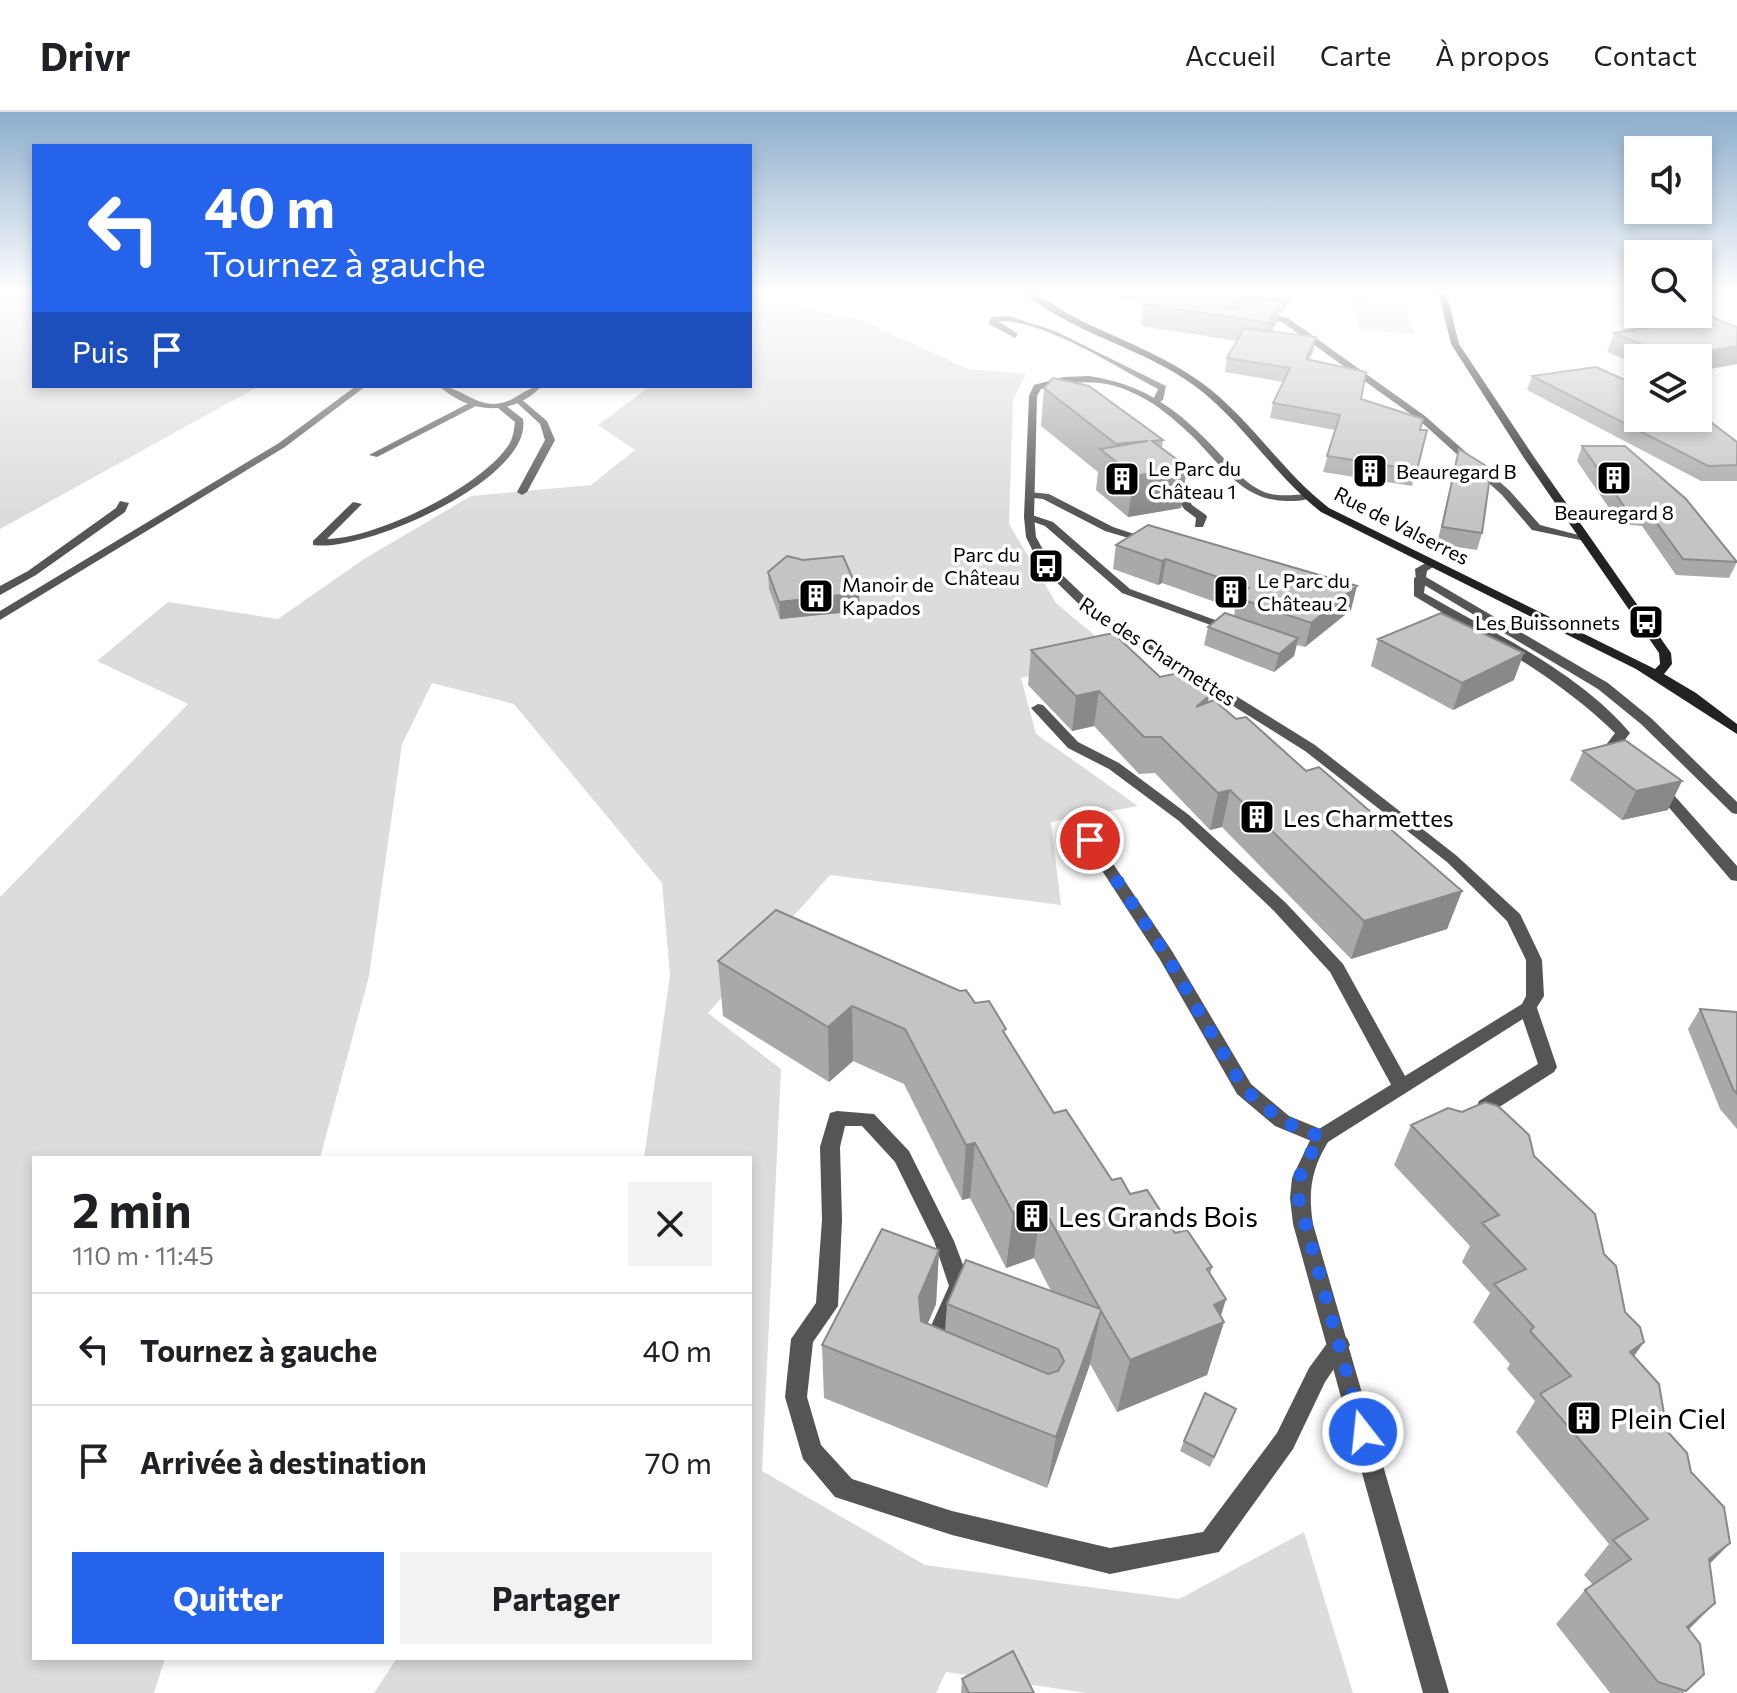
<!DOCTYPE html>
<html lang="fr">
<meta charset="utf-8">
<style>
body{margin:0;font-family:Commissioner,sans-serif;background:#f2f2f2;color:#202124;height:100vh;display:flex;flex-direction:column;font-size:30px;white-space:nowrap}
*{box-sizing:border-box;margin:0}
p{font-size:26px;color:#757577}
.icon{flex:none;width:44px;height:44px;fill:none;stroke:currentColor;stroke-width:2;stroke-linecap:round;stroke-linejoin:round}
.map{position:relative;flex:1;overflow:hidden}
.panel{position:absolute;left:32px;top:1044px;width:720px;height:504px;display:flex;flex-direction:column;background:#fff;border-radius:0px;box-shadow:0 4px 12px #0003}
.panel>*{flex:none}
.guide{position:absolute;left:32px;top:32px;width:720px;height:244px;border-radius:0px;box-shadow:0 4px 12px #0003;background:#2563eb;color:#fff;overflow:hidden}
.buttons{position:absolute;left:1624px;top:24px;display:grid;gap:16px}
.buttons a{display:grid;place-items:center;width:88px;height:88px;border-radius:0px;background:#fff;box-shadow:0 4px 12px #0003;font-size:40px}
.pin{position:absolute;display:grid;place-items:center;width:68px;height:68px;color:#fff;margin:-34px;border:4px solid #fff;border-radius:50%;box-shadow:0 2px 8px #0007}
.me{position:absolute;width:88px;margin:-44px;rotate:344deg;stroke-linejoin:round;filter:drop-shadow(0 0 6px #0008)}
.turn{display:flex;align-items:center;gap:28px;height:168px;padding:0 40px;font-size:36px}
.turn .icon{width:104px;height:104px;stroke-width:2.5}
.turn b{display:block;font-size:56px;line-height:68px}
.then{display:flex;align-items:center;height:76px;padding:0 40px;background:#0003;gap:16px;font-size:30px}
.round{display:grid;place-items:center;flex:none;width:84px;height:84px;border-radius:0px;background:#f2f2f2}
.headline{display:flex;align-items:center;justify-content:space-between;height:136px;padding:0 40px}
h1{font-size:48px;font-weight:700;line-height:60px}
.action{display:flex;gap:16px;margin-top:auto;padding:16px 40px}
.action a{flex:1;height:92px;border-radius:0px;background:#2563eb;color:#fff;font-size:32px;font-weight:700;line-height:92px;text-align:center}
.action a+a{background:#f2f2f2;color:#202124}
ul{padding:0;list-style:none}
li{display:flex;align-items:center;gap:24px;height:112px;padding:0 40px;border-top:2px solid #e0e0e0}
li div{flex:1}
li b{display:block;font-size:30px}
li em{font-style:normal}
header{display:flex;align-items:center;gap:48px;box-sizing:border-box;height:112px;padding:0 40px;background:#fff;border-bottom:2px solid #e0e0e0}
header strong{font-size:38px}
nav{display:flex;gap:44px;margin-inline-start:auto;font-size:28px}
.map>svg:first-child{display:block}
.green{fill:#dcdcdc}
.lines{fill:none;stroke-linecap:round;stroke-linejoin:round}
.lane{fill:#555;fill-rule:evenodd}
.street{fill:#555;fill-rule:evenodd}
.secondary{fill:#222;fill-rule:evenodd}
.wall{fill:#a9a9a9}
.shaded-wall{fill:#898989}
.building{fill:#c4c4c4;stroke:#898989;stroke-width:2}
.route{stroke:#2563eb;stroke-width:14;stroke-dasharray:0 25.2}
.labels{text-anchor:middle;dominant-baseline:central;stroke-width:7;stroke-linejoin:round;paint-order:stroke}
.far-poi-label{font-size:20px;fill:#000;stroke:#fff;text-anchor:start}
.far-street-label{font-size:20px;fill:#000;stroke:#fff}
.poi-label{font-size:24px;fill:#000;stroke:#fff;text-anchor:start}
.near-poi-label{font-size:28px;fill:#000;stroke:#fff;text-anchor:start}
</style>
<header>
<strong>Drivr</strong>
<nav><a>Accueil</a><a>Carte</a><a>À propos</a><a>Contact</a></nav>
</header>
<div class="map">
<svg width="1737" height="1581" viewBox="0 0 1737 1581">
<rect width="100%" height="100%" fill="#fff"/>
<path class="green" d="M 0,179 L 34,179 L 34,274 L 259,274 L 0,417 Z
M 750,182 L 863,209 L 968,257 L 1026,262 L 1013,288 L 1009,412 L 1056,491 L 1116,541 L 1021,566 L 1036,622 L 1138,694 L 1051,710 L 1061,793 L 830,763 L 708,901 L 781,957 L 762,1359 L 925,1453 L 1179,1487 L 1304,1420 L 1353,1581 L 1086,1581 L 946,1560 L 936,1581 L 374,1581 L 397,1546 L 750,1546 L 750,1046 L 644,1046 L 670,863 L 662,771 L 514,592 L 432,571 L 402,632 L 369,864 L 320,1046 L 34,1046 L 34,1546 L 165,1546 L 154,1581 L 0,1581 L 0,785 L 188,592 L 97,549 L 168,490 L 278,507 L 364,447 L 471,384 L 591,373 L 635,338 L 598,313 L 651,274 L 750,274 Z
M 1351,189 L 1404,192 L 1415,222 L 1359,219 Z"/>
<g class="lines">
<path class="lane" d="M 1009,204 L 1055,219 L 1166,274 L 1163,288 L 1158,291 L 1153,288 L 1158,277 C 1115,255 1045,208 998,209 L 1018,222 L 1015,226 L 989,212 L 991,205 Z
M 520,286 L 547,309 L 555,328 L 527,380 L 522,383 L 517,380 L 545,328 L 540,312 L 515,289 Z
M 471,290 L 476,293 L 474,295 L 377,345 L 369,343 Z
M 498,292 L 504,292 L 523,307 C 533,367 364,441 313,433 L 313,429 L 353,390 L 362,392 L 327,427 C 377,426 479,376 508,334 C 513,327 514,318 515,310 L 498,296 Z
M 1168,368 L 1176,368 L 1192,393 L 1206,403 L 1207,405 L 1203,415 L 1195,415 L 1196,406 L 1184,397 L 1167,370 Z
M 1029,380 L 1049,382 L 1113,415 L 1158,430 L 1152,433 L 1105,419 L 1043,387 L 1025,385 L 1025,381 Z
M 120,389 L 129,391 L 125,400 L 36,463 L 0,483 L 0,474 L 28,459 L 116,396 Z
M 1029,402 L 1053,410 L 1130,477 L 1240,517 L 1238,520 L 1230,520 L 1122,481 L 1045,414 L 1025,407 L 1025,403 Z
M 1420,463 L 1426,466 L 1424,481 C 1492,520 1579,560 1630,621 L 1621,633 L 1634,646 L 1632,649 L 1622,649 L 1606,633 L 1615,621 C 1556,564 1485,526 1414,484 L 1414,466 Z
M 1038,592 L 1043,593 L 1078,630 L 1119,651 L 1189,703 L 1286,791 L 1343,852 L 1410,973 L 1408,978 L 1401,980 L 1394,978 L 1330,860 L 1274,799 L 1179,709 L 1109,657 L 1068,636 L 1031,596 Z
M 1659,671 L 1664,672 L 1737,754 L 1737,769 L 1731,768 L 1654,678 L 1652,675 L 1654,672 Z
M 1090,723 L 1095,725 L 1172,839 L 1251,972 L 1289,1004 L 1328,1020 L 1331,1025 L 1328,1030 L 1321,1033 L 1275,1014 L 1237,982 L 1159,846 L 1082,728 Z
M 1528,890 L 1534,892 L 1537,896 L 1557,955 L 1554,960 L 1493,999 L 1486,1001 L 1479,999 L 1477,994 L 1479,989 L 1538,952 L 1519,896 L 1522,892 Z
M 837,999 L 874,1002 L 909,1039 L 954,1129 L 971,1174 L 940,1243 L 932,1246 L 924,1243 L 921,1236 L 949,1174 L 934,1129 L 895,1050 L 862,1014 L 845,1014 L 840,1035 L 842,1108 L 838,1194 L 813,1230 L 807,1285 L 821,1333 L 852,1367 L 952,1399 L 1110,1436 L 1203,1420 L 1277,1321 L 1309,1256 L 1331,1226 L 1339,1223 L 1347,1226 L 1350,1233 L 1325,1270 L 1293,1337 L 1219,1440 L 1110,1462 L 952,1423 L 835,1385 L 803,1347 L 785,1285 L 791,1227 L 816,1191 L 822,1108 L 820,1035 L 830,1001 Z"/>
<path class="street" d="M 1258,199 L 1288,206 L 1425,304 L 1510,379 L 1540,413 L 1590,426 L 1585,429 L 1532,418 L 1502,383 L 1419,308 L 1282,210 L 1255,203 Z
M 1089,264 C 1145,272 1180,299 1218,340 C 1232,355 1245,372 1264,380 C 1278,385 1293,383 1307,382 L 1312,385 C 1305,389 1297,389 1289,389 C 1242,390 1221,352 1191,323 C 1173,306 1153,289 1131,280 C 1101,266 1072,269 1041,277 L 1037,284 L 1034,405 L 1036,425 L 1051,452 L 1102,501 L 1315,633 L 1457,744 L 1520,802 L 1542,848 L 1544,884 L 1534,900 L 1328,1030 C 1311,1058 1308,1080 1313,1112 L 1449,1581 L 1423,1581 L 1293,1112 L 1290,1086 L 1292,1066 L 1314,1020 L 1522,892 L 1526,884 L 1526,848 L 1507,809 L 1447,750 L 1305,639 L 1094,507 L 1040,454 L 1026,425 L 1024,405 L 1029,284 L 1034,273 L 1064,265 Z
M 356,274 L 366,274 L 285,335 L 0,508 L 0,499 L 279,331 Z
M 439,274 C 458,274 473,292 494,292 C 514,292 525,274 542,274 C 512,305 470,302 439,274 Z
M 1429,449 L 1439,451 L 1427,459 L 1426,465 L 1608,571 L 1651,606 L 1737,690 L 1737,702 L 1732,701 L 1641,612 L 1598,577 L 1416,468 L 1415,457 Z"/>
<path class="secondary" d="M 1022,179 C 1037,178 1061,199 1076,206 C 1118,227 1164,243 1202,271 C 1250,306 1281,359 1329,396 L 1655,557 L 1660,552 L 1659,541 L 1524,346 L 1451,232 L 1438,179 L 1446,179 L 1459,232 L 1534,345 L 1671,541 L 1672,552 L 1664,562 L 1696,581 L 1737,612 L 1737,622 L 1636,557 L 1321,400 C 1274,363 1243,310 1195,274 C 1142,235 1072,222 1022,179 Z"/>
</g>
<path class="wall" d="M 1084,179 L 1295,179 L 1282,201 L 1279,200 L 1277,210 L 1271,220 L 1316,225 L 1313,239 L 1309,247 L 1361,287 L 1420,318 L 1427,318 L 1412,374 L 1323,360 L 1335,318 L 1270,306 L 1273,291 L 1283,270 L 1225,260 L 1227,246 L 1237,229 L 1141,214 L 1143,192 L 1145,190 L 1084,183 Z
M 1597,179 L 1638,179 L 1638,188 L 1627,190 Z
M 1737,215 L 1737,252 L 1698,259 L 1698,246 L 1638,246 L 1638,253 L 1607,240 L 1614,221 Z
M 1532,264 L 1737,330 L 1737,369 L 1701,369 L 1527,278 Z
M 1044,276 L 1163,328 L 1162,336 L 1187,355 L 1181,396 L 1128,405 L 1096,378 L 1098,360 L 1041,314 Z
M 1582,334 L 1737,450 L 1729,466 L 1676,463 L 1642,414 L 1620,412 L 1577,349 Z
M 1459,337 L 1482,421 L 1477,438 L 1437,432 Z
M 1116,433 L 1351,498 L 1305,535 L 1297,533 L 1294,544 L 1274,560 L 1204,533 L 1208,515 L 1234,504 L 1235,497 L 1162,471 L 1158,473 L 1113,457 Z
M 768,460 L 860,499 L 780,507 L 769,477 Z
M 1378,527 L 1514,568 L 1453,598 L 1371,554 Z
M 1031,538 L 1160,565 L 1209,584 L 1208,591 L 1236,607 L 1306,659 L 1462,779 L 1447,817 L 1351,847 L 1222,715 L 1210,718 L 1155,661 L 1139,662 L 1094,614 L 1072,619 L 1028,573 Z
M 1583,639 L 1668,698 L 1622,708 L 1570,668 Z
M 718,849 L 975,891 L 1005,922 L 1054,1001 L 1112,1068 L 1175,1121 L 1212,1155 L 1210,1162 L 1226,1187 L 1221,1204 L 1224,1210 L 1207,1263 L 1117,1300 L 1090,1252 L 1047,1376 L 824,1286 L 822,1233 L 939,1138 L 936,1192 L 928,1211 L 945,1219 L 947,1192 L 1051,1179 L 1034,1146 L 1006,1156 L 970,1086 L 962,1088 L 904,972 L 853,949 L 829,970 L 723,904 Z
M 1700,897 L 1737,900 L 1737,1017 L 1720,997 L 1688,917 Z
M 1411,1013 L 1534,1044 L 1604,1142 L 1625,1200 L 1644,1230 L 1634,1244 L 1667,1319 L 1691,1360 L 1730,1431 L 1710,1451 L 1715,1491 L 1689,1517 L 1704,1562 L 1683,1581 L 1610,1581 L 1556,1512 L 1585,1478 L 1593,1473 L 1584,1463 L 1609,1432 L 1516,1320 L 1535,1289 L 1507,1257 L 1510,1252 L 1473,1210 L 1490,1181 L 1462,1150 L 1470,1134 L 1394,1053 Z
M 1232,1306 L 1210,1355 L 1180,1339 L 1184,1329 Z
M 962,1567 L 1034,1581 L 961,1581 Z"/>
<path class="shaded-wall" d="M 1236,179 L 1234,195 L 1230,196 Z
M 1287,179 L 1295,179 L 1282,201 L 1286,180 Z
M 1631,179 L 1638,179 L 1638,188 L 1627,190 Z
M 1281,189 L 1277,210 L 1263,233 L 1268,211 Z
M 1316,225 L 1313,239 L 1303,261 L 1306,247 Z
M 1737,234 L 1737,252 L 1698,259 L 1698,246 L 1673,246 L 1673,245 Z
M 1187,355 L 1181,396 L 1128,405 L 1134,364 Z
M 1166,447 L 1162,471 L 1158,473 L 1162,449 Z
M 1357,474 L 1351,498 L 1305,535 L 1311,511 Z
M 859,481 L 860,499 L 780,507 L 779,490 Z
M 1298,526 L 1294,544 L 1274,560 L 1279,542 Z
M 1524,541 L 1514,568 L 1453,598 L 1462,571 Z
M 1099,579 L 1094,614 L 1072,619 L 1076,584 Z
M 1209,584 L 1202,619 L 1196,595 Z
M 1682,669 L 1668,698 L 1622,708 L 1636,679 Z
M 1230,678 L 1222,715 L 1210,718 L 1218,681 Z
M 1462,779 L 1447,817 L 1351,847 L 1364,809 Z
M 852,894 L 853,949 L 829,970 L 828,915 Z
M 975,1031 L 970,1086 L 962,1088 L 966,1033 Z
M 1041,1092 L 1034,1146 L 1006,1156 L 1013,1101 Z
M 939,1138 L 936,1192 L 916,1239 L 919,1185 Z
M 1226,1187 L 1218,1212 L 1224,1210 L 1207,1263 L 1117,1300 L 1130,1248 L 1214,1193 Z
M 1101,1199 L 1090,1252 L 1047,1376 L 1056,1325 Z
M 1644,1230 L 1617,1268 L 1630,1240 Z
M 1730,1431 L 1696,1466 L 1709,1447 Z
M 1715,1491 L 1681,1525 L 1687,1515 Z"/>
<path class="building" d="M 1154,179 L 1236,179 L 1230,196 L 1240,195 L 1246,184 L 1281,189 L 1268,211 L 1143,192 Z
M 1711,205 L 1737,215 L 1737,234 L 1673,245 L 1614,221 Z
M 1244,216 L 1316,225 L 1306,247 L 1366,260 L 1361,287 L 1423,307 L 1420,318 L 1427,318 L 1417,358 L 1327,344 L 1340,303 L 1273,291 L 1290,256 L 1227,246 Z
M 1596,255 L 1638,274 L 1638,306 L 1698,306 L 1698,303 L 1707,307 L 1737,330 L 1737,353 L 1708,354 L 1532,264 Z
M 1053,266 L 1089,274 L 1163,328 L 1152,329 L 1187,355 L 1134,364 L 1100,337 L 1148,329 L 1116,332 L 1044,276 Z
M 1582,334 L 1625,334 L 1686,387 L 1737,450 L 1683,447 L 1648,399 L 1626,397 Z
M 1459,337 L 1491,357 L 1482,421 L 1442,415 Z
M 1148,413 L 1357,474 L 1311,511 L 1238,486 L 1249,476 L 1166,447 L 1162,449 L 1116,433 Z
M 787,444 L 803,448 L 843,444 L 859,481 L 779,490 L 768,460 Z
M 1225,501 L 1298,526 L 1279,542 L 1208,515 Z
M 1441,501 L 1524,541 L 1462,571 L 1378,527 Z
M 1113,521 L 1160,565 L 1183,560 L 1209,584 L 1196,595 L 1214,588 L 1236,607 L 1246,605 L 1306,659 L 1319,655 L 1462,779 L 1364,809 L 1230,678 L 1218,681 L 1161,625 L 1144,625 L 1099,579 L 1076,584 L 1031,538 Z
M 1625,628 L 1682,669 L 1636,679 L 1583,639 Z
M 776,798 L 960,879 L 966,878 L 975,891 L 989,889 L 1006,917 L 1003,919 L 1054,1001 L 1066,998 L 1112,1068 L 1121,1066 L 1130,1082 L 1147,1078 L 1175,1121 L 1187,1118 L 1212,1155 L 1207,1157 L 1226,1187 L 1214,1193 L 1224,1210 L 1130,1248 L 1101,1199 L 1056,1325 L 822,1233 L 882,1117 L 939,1138 L 919,1185 L 921,1209 L 1048,1262 L 1058,1259 L 1064,1249 L 1058,1237 L 947,1192 L 966,1148 L 1100,1197 L 1041,1092 L 1013,1101 L 975,1031 L 966,1033 L 905,917 L 852,894 L 828,915 L 718,849 Z
M 1700,897 L 1737,900 L 1737,982 L 1733,977 Z
M 1485,990 L 1498,994 L 1529,1023 L 1534,1044 L 1595,1102 L 1604,1142 L 1616,1154 L 1625,1200 L 1640,1215 L 1644,1230 L 1630,1240 L 1659,1272 L 1667,1319 L 1687,1341 L 1691,1360 L 1724,1395 L 1730,1431 L 1709,1447 L 1715,1491 L 1687,1515 L 1700,1532 L 1704,1562 L 1686,1579 L 1658,1570 L 1585,1478 L 1631,1447 L 1613,1428 L 1648,1407 L 1540,1282 L 1571,1264 L 1530,1219 L 1534,1215 L 1494,1172 L 1526,1157 L 1482,1111 L 1499,1103 L 1411,1013 L 1448,996 L 1462,1000 Z
M 1205,1281 L 1236,1297 L 1214,1345 L 1184,1329 Z
M 1013,1539 L 1034,1581 L 969,1581 L 962,1567 Z"/>
<linearGradient id="sky" x2="0" y2="1"><stop stop-color="#8cadcc"/><stop offset="0.45" stop-color="#fff"/><stop offset="1" stop-color="#fff" stop-opacity="0"/></linearGradient>
<rect width="1737" height="400" fill="url(#sky)"/>
<g class="lines">
<path class="route" d="M 1090,728 L 1166,843 L 1244,977 L 1282,1009 L 1321,1025 L 1301,1058 L 1298,1085 L 1363,1320"/>
</g>
<defs>
<symbol id="building-square" viewBox="-11 -11 22 22"><rect x="-9" y="-9" width="18" height="18" rx="4" fill="#000" stroke="#fff"/><path d="M-4-6H4V6H1V3H-1V6H-4ZM-2.5-4.3h1.7v1.8h-1.7ZM.8-4.3h1.7v1.8H.8ZM-2.5-1h1.7V.8h-1.7ZM.8-1h1.7V.8H.8Z" fill="#fff"/></symbol>
<symbol id="bus-square" viewBox="-11 -11 22 22"><rect x="-9" y="-9" width="18" height="18" rx="4" fill="#000" stroke="#fff"/><path d="M-5-6H5V4H4V6H2V4H-2V6H-4V4H-5ZM-3.5-4V0h7V-4ZM-3.5 1.2v1.5H-2V1.2ZM2 1.2v1.5H3.5V1.2Z" fill="#fff"/></symbol>
</defs>
<g fill-rule="evenodd">
<use href="#building-square" x="1350" y="339" width="40" height="40"/>
<use href="#building-square" x="1594" y="346" width="40" height="40"/>
<use href="#building-square" x="1102" y="347" width="40" height="40"/>
<use href="#bus-square" x="1026" y="434" width="40" height="40"/>
<use href="#building-square" x="1211" y="460" width="40" height="40"/>
<use href="#building-square" x="796" y="464" width="40" height="40"/>
<use href="#bus-square" x="1626" y="490" width="40" height="40"/>
<use href="#building-square" x="1237" y="685" width="40" height="40"/>
<use href="#building-square" x="1012" y="1084" width="40" height="40"/>
<use href="#building-square" x="1564" y="1286" width="40" height="40"/>
</g>
<g class="labels">
<g class="far-poi-label">
<text x="1148" y="356">Le Parc du<tspan x="1148" dy="23">Château 1</tspan></text>
<text x="1396" y="359">Beauregard B</text>
<text x="1614" y="400" text-anchor="middle">Beauregard 8</text>
<text x="1020" y="442" text-anchor="end">Parc du<tspan x="1020" dy="23">Château</tspan></text>
<text x="1257" y="468">Le Parc du<tspan x="1257" dy="23">Château 2</tspan></text>
<text x="842" y="472">Manoir de<tspan x="842" dy="23">Kapados</tspan></text>
<text x="1620" y="510" text-anchor="end">Les Buissonnets</text>
</g>
<g class="far-street-label">
<text transform="translate(1402 413) rotate(27)">Rue de Valserres</text>
<text transform="translate(1158 539) rotate(33)">Rue des Charmettes</text>
</g>
<g class="poi-label">
<text x="1283" y="705">Les Charmettes</text>
</g>
<g class="near-poi-label">
<text x="1058" y="1104">Les Grands Bois</text>
<text x="1610" y="1306">Plein Ciel</text>
</g>
</g>
</svg>
<div class="buttons">
<a><svg class="icon" aria-label="sound" viewBox="0 0 24 24"><path d="M4 9h4l5-4v14l-5-4H4zM17 9q2 3 0 6"/></svg></a>
<a><svg class="icon" aria-label="search" viewBox="0 0 24 24"><circle cx="10" cy="10" r="6"/><path d="M15 15l6 6"/></svg></a>
<a><svg class="icon" aria-label="layers" viewBox="0 0 24 24"><path d="M12 4l9 5-9 5-9-5zM3 14l9 5 9-5"/></svg></a>
</div>
<div class="pin" style="left:1090px;top:728px;background:#d93025"><svg class="icon" aria-label="arrive" viewBox="0 0 24 24"><path d="M6 21V4h12l-3 4 3 4H6"/></svg></div>
<svg class="me" style="left:1363px;top:1320px" viewBox="-20 -20 40 40"><circle r="17" fill="#2563eb" stroke="#fff" stroke-width="3"/><path d="M0-11L8 9 0 5-8 9z" fill="#fff"/></svg>
<div class="guide">
<div class="turn"><svg class="icon" aria-label="left" viewBox="0 0 24 24"><path d="M17 20v-9H6M10 6l-5 5 5 5"/></svg><div><b>40 m</b>Tournez à gauche</div></div>
<div class="then">Puis<svg class="icon" aria-label="arrive" viewBox="0 0 24 24"><path d="M6 21V4h12l-3 4 3 4H6"/></svg></div>
</div>
<section class="panel">
<div class="headline"><div><h1>2 min</h1><p>110 m · 11:45</p></div><a class="round"><svg class="icon" aria-label="close" viewBox="0 0 24 24"><path d="M6 6l12 12M18 6L6 18"/></svg></a></div>
<ul>
<li><svg class="icon" aria-label="left" viewBox="0 0 24 24"><path d="M17 20v-9H6M10 6l-5 5 5 5"/></svg><div><b>Tournez à gauche</b></div><em>40 m</em></li>
<li><svg class="icon" aria-label="arrive" viewBox="0 0 24 24"><path d="M6 21V4h12l-3 4 3 4H6"/></svg><div><b>Arrivée à destination</b></div><em>70 m</em></li>
</ul>
<div class="action"><a>Quitter</a><a>Partager</a></div>
</section>
</div>
